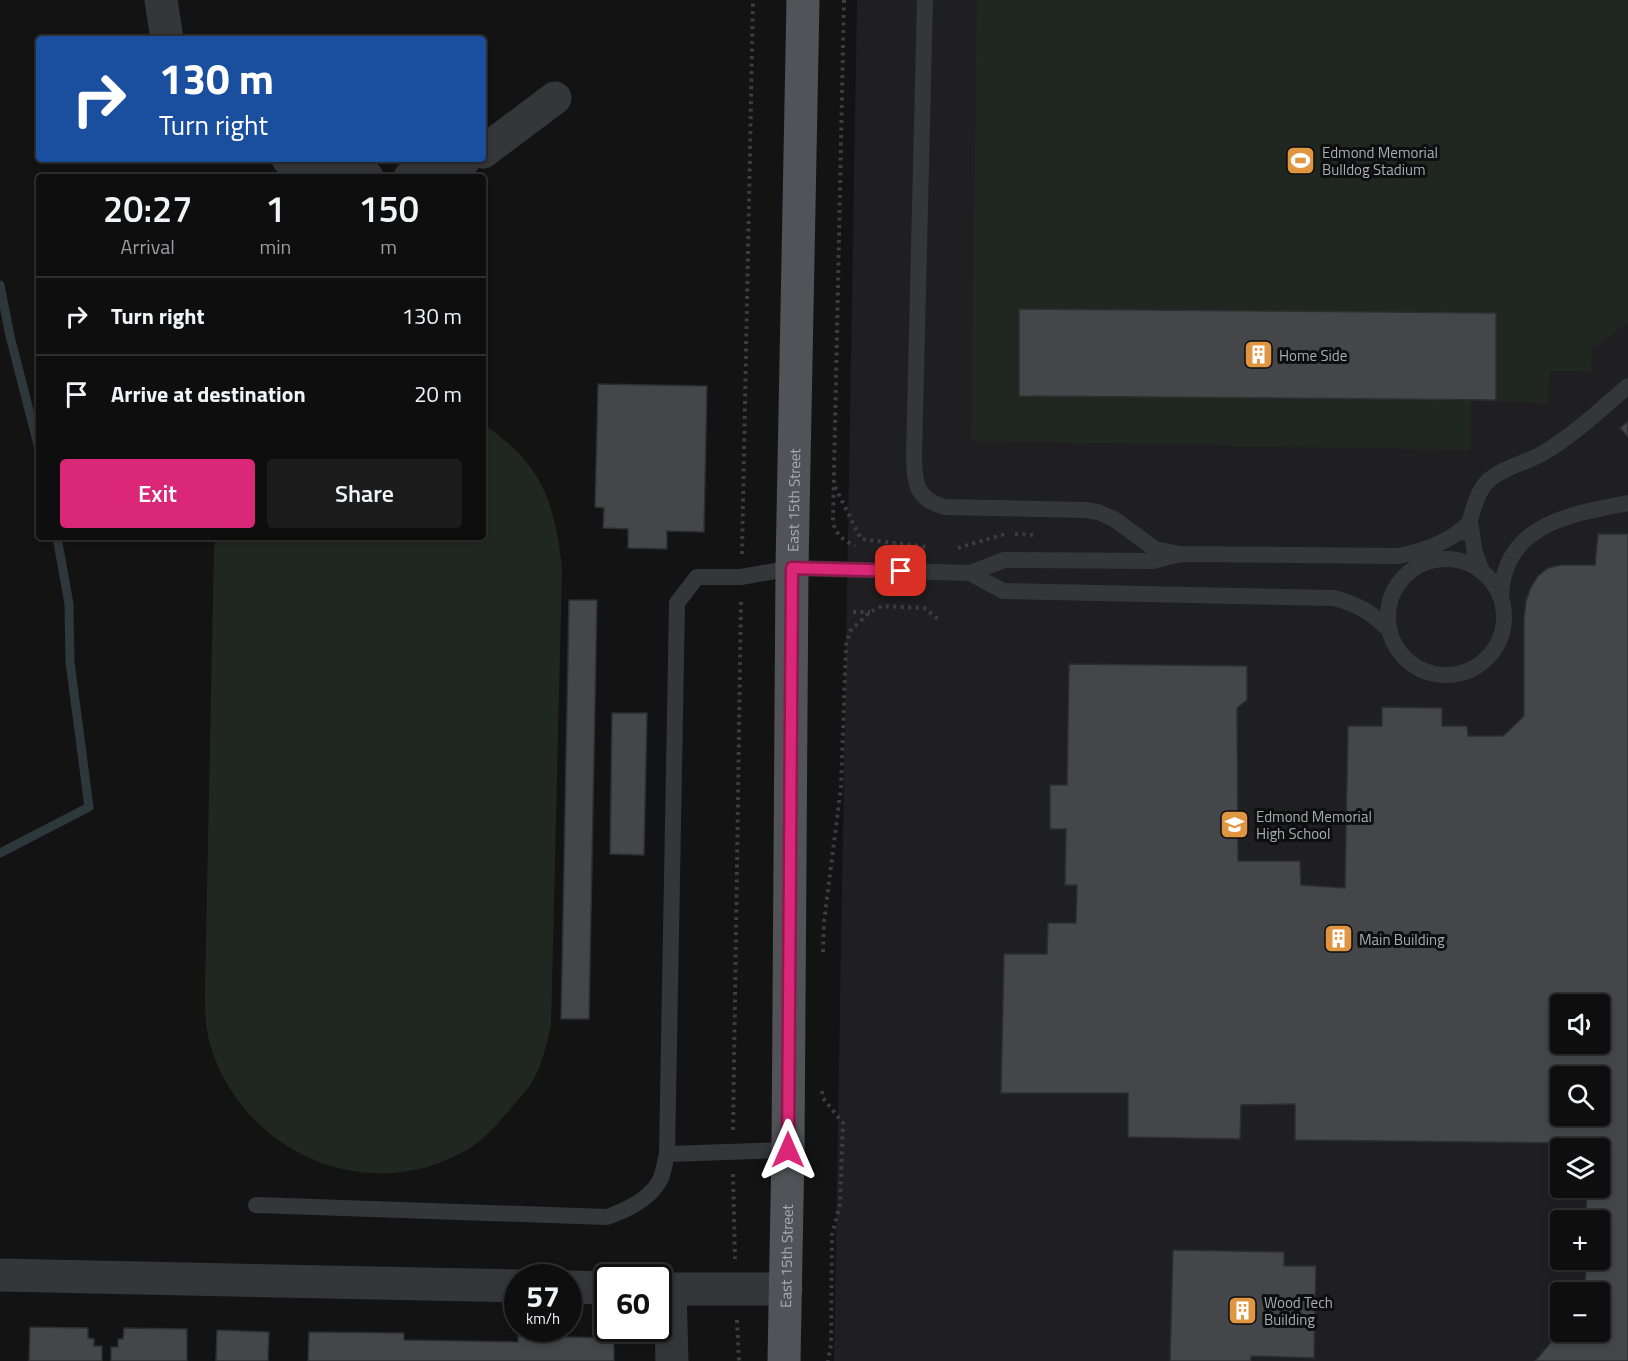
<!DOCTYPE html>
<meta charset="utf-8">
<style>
body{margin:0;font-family:"Titillium Web",sans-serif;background:#1c1c1d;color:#f1f3f6;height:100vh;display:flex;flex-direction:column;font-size:22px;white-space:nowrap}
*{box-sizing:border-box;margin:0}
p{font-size:20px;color:#9b9c9e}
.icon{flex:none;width:33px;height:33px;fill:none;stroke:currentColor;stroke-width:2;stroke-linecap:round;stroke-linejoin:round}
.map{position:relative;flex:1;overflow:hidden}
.details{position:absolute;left:36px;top:174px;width:450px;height:366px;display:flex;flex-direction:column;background:#0e0e0f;border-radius:6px;box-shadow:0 3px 9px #0003,0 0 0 2px #2e2e2f}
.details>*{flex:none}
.hud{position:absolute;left:36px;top:36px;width:450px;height:126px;border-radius:6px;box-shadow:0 3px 9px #0003,0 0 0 2px #2e2e2f;background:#1a4fa0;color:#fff;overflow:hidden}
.buttons{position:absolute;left:1550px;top:994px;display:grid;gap:12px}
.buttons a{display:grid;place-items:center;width:60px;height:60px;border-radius:6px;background:#0e0e0f;box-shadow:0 3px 9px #0003,0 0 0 2px #2e2e2f;font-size:30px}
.speed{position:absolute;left:504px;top:1264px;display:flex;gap:12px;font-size:30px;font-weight:700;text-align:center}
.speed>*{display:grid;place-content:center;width:78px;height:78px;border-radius:50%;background:#0e0e0f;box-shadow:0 3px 9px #0003,0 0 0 2px #2e2e2f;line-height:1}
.speed small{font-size:15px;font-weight:400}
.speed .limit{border:3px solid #111;border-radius:9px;background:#fff;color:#111}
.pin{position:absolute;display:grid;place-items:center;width:51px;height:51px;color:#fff;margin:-26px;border-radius:12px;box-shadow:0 3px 9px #0006}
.me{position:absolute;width:66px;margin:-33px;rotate:0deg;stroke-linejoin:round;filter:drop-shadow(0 0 4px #0008)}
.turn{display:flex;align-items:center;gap:21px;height:126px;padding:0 24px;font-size:27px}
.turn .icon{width:78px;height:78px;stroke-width:2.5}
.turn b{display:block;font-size:42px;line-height:51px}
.eta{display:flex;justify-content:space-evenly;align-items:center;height:102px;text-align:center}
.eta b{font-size:36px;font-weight:600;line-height:42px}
.cta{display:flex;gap:12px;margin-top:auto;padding:12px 24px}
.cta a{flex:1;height:69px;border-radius:6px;background:#db2777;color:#fff;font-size:24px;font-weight:600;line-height:69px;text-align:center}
.cta a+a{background:#1c1c1d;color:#f1f3f6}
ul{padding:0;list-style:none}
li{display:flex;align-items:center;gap:18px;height:78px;padding:0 24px;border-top:2px solid #2e2e2f}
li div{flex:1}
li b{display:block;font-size:22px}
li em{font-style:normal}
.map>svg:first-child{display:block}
.built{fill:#1f1f21;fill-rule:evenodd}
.green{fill:#202720}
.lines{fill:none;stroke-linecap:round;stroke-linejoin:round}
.stream{stroke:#2e373c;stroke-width:9}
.building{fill:#45464a;stroke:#2d2e30;stroke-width:1.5;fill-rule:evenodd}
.path{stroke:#3b3d40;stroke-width:4;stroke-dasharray:3 4.5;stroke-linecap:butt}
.lane{stroke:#343639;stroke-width:16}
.street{stroke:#343639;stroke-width:33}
.primary{stroke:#515358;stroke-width:33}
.route-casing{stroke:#8e194d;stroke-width:15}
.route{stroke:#db2777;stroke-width:10}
.labels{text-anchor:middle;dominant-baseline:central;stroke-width:6;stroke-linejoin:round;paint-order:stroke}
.poi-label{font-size:15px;fill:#a6acb4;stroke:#0e0e0f;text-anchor:start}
.street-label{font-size:15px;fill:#a6acb4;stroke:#0e0e0f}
</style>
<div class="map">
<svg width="1628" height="1361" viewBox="0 0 1628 1361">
<rect width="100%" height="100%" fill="#131314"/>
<path class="built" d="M 857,0 L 1628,0 L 1628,1361 L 834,1361 ZM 1560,1005 L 1599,1005 L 1599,1044 L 1560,1044 ZM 1560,1077 L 1599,1077 L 1599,1116 L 1560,1116 ZM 1560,1149 L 1599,1149 L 1599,1188 L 1560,1188 ZM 1560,1221 L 1599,1221 L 1599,1260 L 1560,1260 ZM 1560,1293 L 1599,1293 L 1599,1332 L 1560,1332 Z"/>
<path class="green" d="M 977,0 L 1628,0 L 1628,322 L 1599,345 L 1592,346 L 1591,372 L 1550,371 L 1547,403 L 1471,401 L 1470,450 L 971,441 Z
M 483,424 C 541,463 555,501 562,569 L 551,1026 C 546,1045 542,1066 532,1082 C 527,1091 518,1099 512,1107 C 499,1122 487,1137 470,1148 C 371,1209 242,1154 210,1044 C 205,1027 205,1009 205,990 L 214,548 L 216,537 L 483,537 Z"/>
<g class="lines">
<path class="stream" d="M 0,285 L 10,336 L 39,449
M 0,853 L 89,807 L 70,662 L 69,604 L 57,537"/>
</g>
<path class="building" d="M 1019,309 L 1496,313 L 1496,400 L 1019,396 Z
M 598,384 L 707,386 L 704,532 L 667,531 L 667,549 L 628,548 L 628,529 L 603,528 L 604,508 L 595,507 Z
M 1628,421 L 1628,437 L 1620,428 Z
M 1598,534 L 1628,534 L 1628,1361 L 1535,1361 L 1560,1332 L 1599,1332 L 1599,1293 L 1585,1293 L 1586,1260 L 1599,1260 L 1599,1221 L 1586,1221 L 1587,1188 L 1599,1188 L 1599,1149 L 1571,1149 L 1571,1143 L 1295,1140 L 1295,1104 L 1241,1105 L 1240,1139 L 1128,1137 L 1128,1093 L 1001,1093 L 1004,954 L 1047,954 L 1048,923 L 1076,923 L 1077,885 L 1065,885 L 1066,829 L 1050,829 L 1050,785 L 1067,785 L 1069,664 L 1247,666 L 1247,700 L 1237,708 L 1238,861 L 1300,861 L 1301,885 L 1345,888 L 1348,726 L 1382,726 L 1382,707 L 1442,708 L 1442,726 L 1467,726 L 1468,736 L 1503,736 L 1524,716 L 1524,619 L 1526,601 L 1531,587 L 1538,576 L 1548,568 L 1561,565 L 1595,565 ZM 1560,1005 L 1599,1005 L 1599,1044 L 1560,1044 ZM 1560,1077 L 1599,1077 L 1599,1116 L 1560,1116 Z
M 569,600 L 597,600 L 589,1019 L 561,1019 Z
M 612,713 L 647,713 L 644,855 L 610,854 Z
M 1173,1250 L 1284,1252 L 1284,1266 L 1316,1266 L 1314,1358 L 1251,1356 L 1251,1361 L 1170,1361 Z
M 30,1327 L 88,1328 L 88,1338 L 94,1339 L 94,1346 L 102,1346 L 102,1361 L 29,1361 Z
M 124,1328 L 187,1329 L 187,1361 L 111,1361 L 111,1347 L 118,1347 L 118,1339 L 123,1339 Z
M 217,1330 L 269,1332 L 268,1361 L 216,1361 Z
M 309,1332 L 404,1333 L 404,1340 L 518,1342 L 518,1336 L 614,1338 L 614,1361 L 308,1361 Z"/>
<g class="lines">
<path class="path" d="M 844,0 L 833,521 C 835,534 844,541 855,546
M 835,487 L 861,539 L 930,547
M 1015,534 L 1035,535
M 958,548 L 1005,534
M 742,554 L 753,0
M 853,612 L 870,612
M 823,952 L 824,922 L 841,787 L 846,645 L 850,631 L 870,612 L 882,606 L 924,608 L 938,619
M 822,1091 L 823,1098 L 843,1123 L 840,1204 L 832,1235 L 831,1345 L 828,1361
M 733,1130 L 741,598
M 733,1174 L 735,1259
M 737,1320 L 739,1361"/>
<path class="lane" d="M 925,0 L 914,455 C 914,482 916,500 945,507 L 1085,510 L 1098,512 L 1114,519 L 1155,549 L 1180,554 L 1398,556 C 1424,551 1451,542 1470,522
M 1470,522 L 1475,553 L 1482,571
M 1466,533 C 1472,517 1475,494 1487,482 C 1502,467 1527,463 1545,452 C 1575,434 1601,409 1628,386
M1388 617a58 58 0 1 1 116 0a58 58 0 1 1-116 0Z
M 970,573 L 1003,591 L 1334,598 C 1357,604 1373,613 1390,631
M 1501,597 C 1503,524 1571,514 1628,503
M 667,1154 L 677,603 L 697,577 L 741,577 L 792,568 L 970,573 L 1004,560 L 1153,561 L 1180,554
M 256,1205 L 607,1217 C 627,1210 652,1198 661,1178 C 664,1170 665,1161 667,1154 L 788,1150"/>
<path class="street" d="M 161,0 L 167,39
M 483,152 L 555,98
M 288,159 L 367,177
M 410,177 L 465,159
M 0,1275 L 518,1286
M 568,1287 L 608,1288
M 658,1289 L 786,1289
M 670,1290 L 672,1361"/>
<path class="primary" id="s1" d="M 784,1361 L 788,1150 L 792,568 L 803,0"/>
</g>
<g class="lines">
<defs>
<path id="route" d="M 788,1150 L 792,568 L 901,571"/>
</defs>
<use href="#route" class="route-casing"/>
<use href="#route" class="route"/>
</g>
<defs>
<symbol id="stadium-square" viewBox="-11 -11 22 22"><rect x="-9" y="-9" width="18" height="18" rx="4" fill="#e09540" stroke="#0e0e0f"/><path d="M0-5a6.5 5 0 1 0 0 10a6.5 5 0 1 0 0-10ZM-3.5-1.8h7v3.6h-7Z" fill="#fff"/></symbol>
<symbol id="building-square" viewBox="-11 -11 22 22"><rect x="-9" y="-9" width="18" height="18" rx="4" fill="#e09540" stroke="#0e0e0f"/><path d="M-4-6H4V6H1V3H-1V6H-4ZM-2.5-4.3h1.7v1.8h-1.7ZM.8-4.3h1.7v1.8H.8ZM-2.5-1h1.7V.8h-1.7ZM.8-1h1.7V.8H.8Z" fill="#fff"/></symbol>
<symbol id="school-square" viewBox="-11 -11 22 22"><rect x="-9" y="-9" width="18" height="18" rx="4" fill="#e09540" stroke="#0e0e0f"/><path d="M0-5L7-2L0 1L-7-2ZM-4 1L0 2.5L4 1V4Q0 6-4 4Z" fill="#fff"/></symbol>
</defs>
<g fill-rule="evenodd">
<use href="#stadium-square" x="1284" y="144" width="33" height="33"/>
<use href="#building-square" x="1242" y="338" width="33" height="33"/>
<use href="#school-square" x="1218" y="808" width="33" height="33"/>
<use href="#building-square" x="1322" y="922" width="33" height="33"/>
<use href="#building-square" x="1226" y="1294" width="33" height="33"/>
</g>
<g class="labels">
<g class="poi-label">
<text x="1322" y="152">Edmond Memorial<tspan x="1322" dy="17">Bulldog Stadium</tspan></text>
<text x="1279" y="355">Home Side</text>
<text x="1256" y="816">Edmond Memorial<tspan x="1256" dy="17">High School</tspan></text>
<text x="1359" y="939">Main Building</text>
<text x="1264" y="1302">Wood Tech<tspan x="1264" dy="17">Building</tspan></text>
</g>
<g class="street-label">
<text stroke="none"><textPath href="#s1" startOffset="861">East 15th Street</textPath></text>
<text stroke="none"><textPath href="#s1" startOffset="105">East 15th Street</textPath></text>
</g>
</g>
</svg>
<div class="buttons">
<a><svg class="icon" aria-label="sound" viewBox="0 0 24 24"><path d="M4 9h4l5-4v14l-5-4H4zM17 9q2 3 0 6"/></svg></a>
<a><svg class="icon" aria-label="search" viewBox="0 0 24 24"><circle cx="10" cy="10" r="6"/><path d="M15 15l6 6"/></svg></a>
<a><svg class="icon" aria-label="layers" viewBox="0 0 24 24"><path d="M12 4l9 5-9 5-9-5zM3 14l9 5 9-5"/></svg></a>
<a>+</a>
<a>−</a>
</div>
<div class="speed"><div>57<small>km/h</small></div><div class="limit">60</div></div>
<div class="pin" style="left:901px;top:571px;background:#d93025"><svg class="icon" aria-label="arrive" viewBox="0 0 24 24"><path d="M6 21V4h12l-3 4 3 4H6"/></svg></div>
<svg class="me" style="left:788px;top:1150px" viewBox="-20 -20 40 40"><path d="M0-17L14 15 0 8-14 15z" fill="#db2777" stroke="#fff" stroke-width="4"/></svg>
<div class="hud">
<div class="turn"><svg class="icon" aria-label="right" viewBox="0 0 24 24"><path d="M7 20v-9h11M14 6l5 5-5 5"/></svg><div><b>130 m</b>Turn right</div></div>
</div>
<section class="details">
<div class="eta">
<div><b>20:27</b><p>Arrival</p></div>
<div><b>1</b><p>min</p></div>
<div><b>150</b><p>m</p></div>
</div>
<ul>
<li><svg class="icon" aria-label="right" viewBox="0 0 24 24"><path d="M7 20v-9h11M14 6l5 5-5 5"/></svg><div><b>Turn right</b></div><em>130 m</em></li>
<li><svg class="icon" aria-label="arrive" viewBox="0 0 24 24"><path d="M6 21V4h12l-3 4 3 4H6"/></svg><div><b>Arrive at destination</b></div><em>20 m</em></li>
</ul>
<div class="cta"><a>Exit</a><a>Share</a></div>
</section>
</div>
